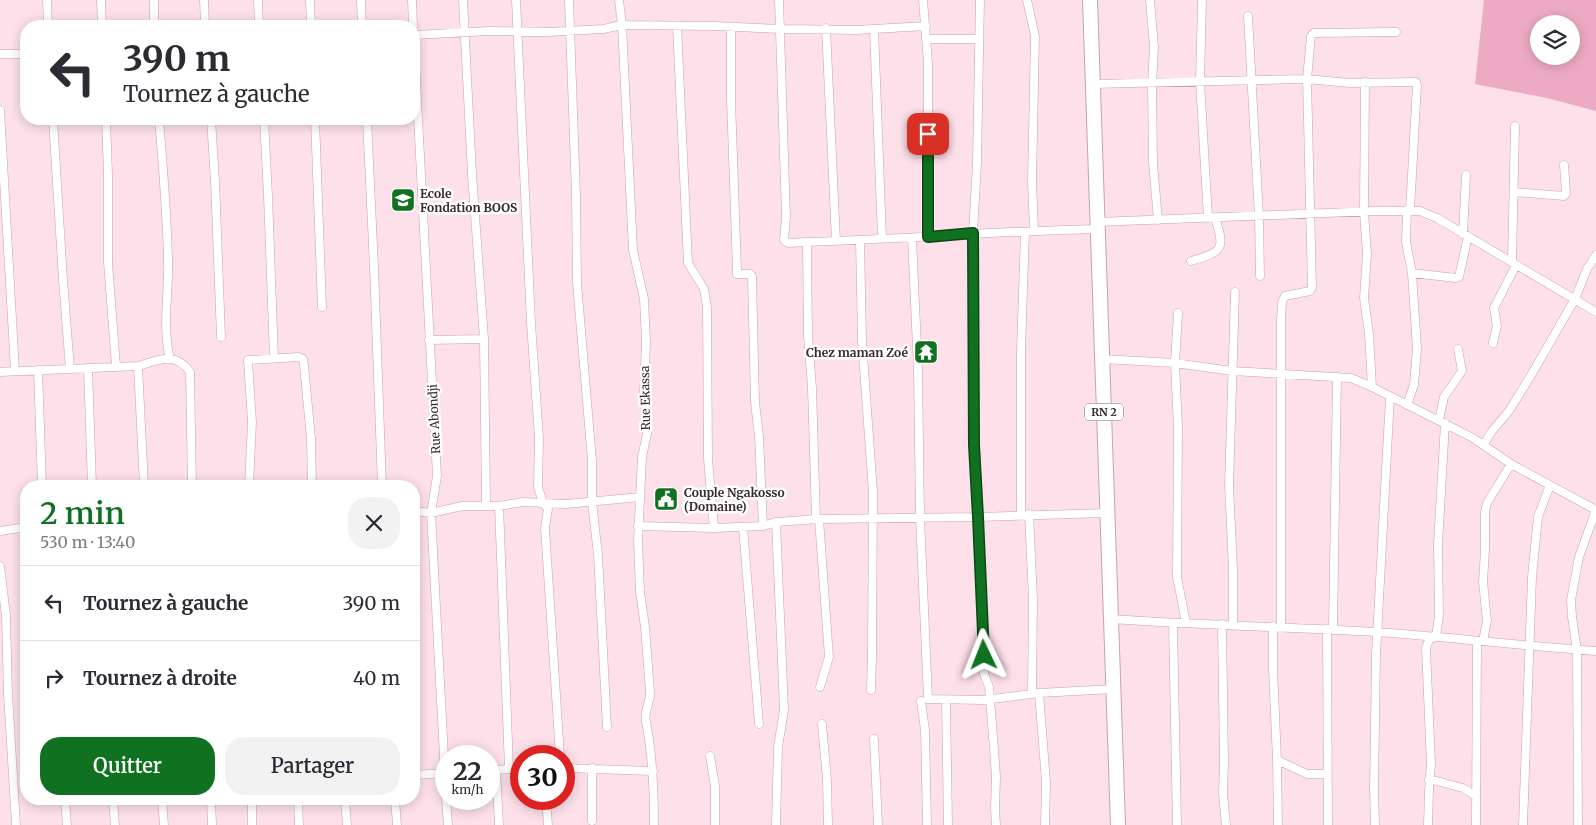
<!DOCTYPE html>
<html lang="fr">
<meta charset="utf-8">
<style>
body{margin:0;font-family:Merriweather,serif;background:#f2f2f3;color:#2b2b33;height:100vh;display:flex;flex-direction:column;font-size:19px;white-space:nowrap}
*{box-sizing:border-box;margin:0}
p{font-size:16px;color:#7c7c81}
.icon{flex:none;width:28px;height:28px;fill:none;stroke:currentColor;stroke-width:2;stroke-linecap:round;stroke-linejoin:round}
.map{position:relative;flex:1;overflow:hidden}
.drawer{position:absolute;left:20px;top:480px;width:400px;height:325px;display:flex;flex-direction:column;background:#fff;border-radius:20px;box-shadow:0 2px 12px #0003}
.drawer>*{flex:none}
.hud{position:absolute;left:20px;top:20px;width:400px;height:105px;border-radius:20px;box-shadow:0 2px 12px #0003;background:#fff;color:#2b2b33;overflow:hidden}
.fabs{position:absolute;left:1530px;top:15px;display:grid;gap:10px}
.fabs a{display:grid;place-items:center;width:50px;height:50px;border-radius:50%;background:#fff;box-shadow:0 2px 12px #0003;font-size:25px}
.speed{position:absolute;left:435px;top:745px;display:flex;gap:10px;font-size:25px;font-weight:700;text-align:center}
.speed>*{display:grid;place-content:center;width:65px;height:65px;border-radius:50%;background:#fff;box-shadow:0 2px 12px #0003;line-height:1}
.speed small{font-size:12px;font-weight:400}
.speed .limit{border:8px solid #d22;background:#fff;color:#111}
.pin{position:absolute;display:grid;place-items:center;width:42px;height:42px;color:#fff;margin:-21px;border-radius:10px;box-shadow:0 2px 8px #0006}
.me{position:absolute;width:55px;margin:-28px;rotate:358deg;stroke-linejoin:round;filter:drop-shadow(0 0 4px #0008)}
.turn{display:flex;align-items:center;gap:18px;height:105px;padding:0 20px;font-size:22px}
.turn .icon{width:65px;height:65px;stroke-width:2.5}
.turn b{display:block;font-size:35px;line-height:42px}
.round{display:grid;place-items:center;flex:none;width:52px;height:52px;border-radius:20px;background:#f2f2f3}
.headline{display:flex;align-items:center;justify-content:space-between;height:85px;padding:0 20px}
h1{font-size:30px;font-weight:600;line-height:38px;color:#107120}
.button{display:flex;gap:10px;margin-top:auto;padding:10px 20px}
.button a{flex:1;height:58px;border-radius:20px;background:#107120;color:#fff;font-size:20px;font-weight:600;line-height:58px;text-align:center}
.button a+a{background:#f2f2f3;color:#2b2b33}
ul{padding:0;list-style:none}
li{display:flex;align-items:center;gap:15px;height:75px;padding:0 20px;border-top:1px solid #e1e1e2}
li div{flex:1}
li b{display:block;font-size:19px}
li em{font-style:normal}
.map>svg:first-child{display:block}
.green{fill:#edaac3;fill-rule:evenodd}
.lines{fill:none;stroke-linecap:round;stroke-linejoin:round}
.minor-casing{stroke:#c6a3b0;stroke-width:9}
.trunk-casing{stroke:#c6a3b0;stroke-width:16}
.minor{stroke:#fff;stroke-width:8}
.trunk{stroke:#fff;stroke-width:14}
.route-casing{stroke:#0a4915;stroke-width:12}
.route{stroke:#107120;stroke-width:9}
.labels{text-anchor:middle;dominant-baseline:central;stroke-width:5;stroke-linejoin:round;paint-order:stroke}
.shield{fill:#fff;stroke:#736a6d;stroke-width:1}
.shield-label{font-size:11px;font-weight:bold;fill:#372a2f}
.poi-label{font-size:12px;font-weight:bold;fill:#372a2f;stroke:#fff;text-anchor:start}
.street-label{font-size:12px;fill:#372a2f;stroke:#fff}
</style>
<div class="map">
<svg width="1596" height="825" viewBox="0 0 1596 825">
<rect width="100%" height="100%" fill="#fde0ea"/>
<path class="green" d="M 1484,0 L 1596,0 L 1596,111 L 1547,98 L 1475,84 ZM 1539,24 L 1571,24 L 1571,56 L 1539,56 Z"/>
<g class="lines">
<defs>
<path id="minor" d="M 47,0 L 48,26
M 101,0 L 102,26
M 154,0 L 154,26
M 204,0 L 205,26
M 258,0 L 259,26
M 310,0 L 311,26
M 361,0 L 362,26
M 412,0 L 413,26
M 463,0 L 472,174 L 484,339 L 486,505
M 516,0 L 531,323 L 539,438 L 538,487 L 543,503 L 548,509 L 545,528 L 560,756
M 569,0 L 576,195 L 577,283 L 592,461 L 592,502 L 598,555 L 607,727
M 619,0 L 622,25 L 633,250 L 644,299 L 646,342 L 644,393 L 647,434 L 642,457 L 638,541 L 640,592 L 645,627 L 650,692 C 651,702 643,711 646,722 C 653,756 654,790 654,825
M 779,0 L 786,217 L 784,240 L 788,243 L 806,242 L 807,247 L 808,336 L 812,388 L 816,519
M 923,0 L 928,63 L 928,237
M 980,0 L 977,163 L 973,233 L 974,445 L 978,517 L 984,674 L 989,687 L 994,749 L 996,777 L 995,809 L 996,825
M 1027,0 L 1035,36 L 1032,181 L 1034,230
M 1150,0 L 1154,47 L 1152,84 L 1153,163 L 1158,220
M 1202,0 L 1200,82 L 1208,218
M 1248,16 L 1259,216 L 1260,276
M 677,26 L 688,263 L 704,289 L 707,307 L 708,459 L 714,528
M 731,27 L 731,100 L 737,270 L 737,274 L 750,274 L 752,276 L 755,402 L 759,437 L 763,526
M 826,28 L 836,241
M 874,29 L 882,238
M 414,35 L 489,31 L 548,32 L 603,29 L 622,25 L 715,26 L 781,29 L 856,30 L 926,26
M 927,39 L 979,39
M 414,42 L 437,476 L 431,513 L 446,794
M 0,54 L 26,54
M 1365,82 L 1364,212 L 1367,254 L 1364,298 L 1369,334 L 1372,387
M 1093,84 L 1307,79 L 1349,83 L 1416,82 L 1417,85 L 1410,210
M 0,110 L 15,371
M 53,119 L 63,280 L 70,369
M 106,119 L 108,174 L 108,263 L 116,366
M 159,119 C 163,166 167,213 168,260 C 169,293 162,326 170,359
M 211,119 L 215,181 L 221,337
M 264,119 L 268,196 L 274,358
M 315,119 L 322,307
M 367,119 L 374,267 L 382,486
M 1514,192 L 1564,196 L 1566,194 L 1564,165
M 1407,210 L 1406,242 L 1412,273 L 1417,349 L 1414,385 L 1407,405
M 1097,222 L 1375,211 L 1420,211 L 1437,218 L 1596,312
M 1463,234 L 1466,175
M 912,238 L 918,369 L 920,518 L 928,699 L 984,700 L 1039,693 L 1113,689
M 860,240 L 862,341 L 873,492 L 872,655 L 871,690
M 806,242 C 903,239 1000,231 1098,229
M 1191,261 C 1222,252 1226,250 1215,218
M 1512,262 L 1515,126
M 1412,273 L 1456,278 L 1459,277 L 1468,236
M 1178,313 L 1175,363 L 1178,428 L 1177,577 L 1186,623
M 429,340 L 484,339
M 1493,343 L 1497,326 L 1494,308 L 1516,265
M 1102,359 L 1175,363 L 1232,371 L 1351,378 L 1372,387 L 1473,438 L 1511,464 L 1596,510
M 138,366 L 144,486
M 88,368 L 92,486
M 38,370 L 42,486
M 0,372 L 138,366 C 159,360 176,351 190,372 L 192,486
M 1439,420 L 1444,397 L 1462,371 L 1458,349
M 1484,444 L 1492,431 L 1509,411 L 1530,377 L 1575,299 L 1587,269 L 1596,255
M 249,486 L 252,422 L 248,360 L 299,357 L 303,359 L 304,365 L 311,439 L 312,486
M 499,506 L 509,769
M 414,511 L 431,513 L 462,506 L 499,506 L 523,502 L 566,504 L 640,497
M 1029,514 L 1033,600 L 1032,694
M 1021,515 L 1021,350 L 1025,232
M 819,519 L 829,657 L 820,687
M 776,522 L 784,710 L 778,747 L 776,825
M 638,526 L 714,528 L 763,526 L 776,522 L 819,519 L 978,517 L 1107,513
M 743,527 L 759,724
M 0,531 L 26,527
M 0,566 L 6,616 L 8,694 L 16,825
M 1110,619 C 1199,625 1287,627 1376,632 C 1450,637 1523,646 1596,651
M 1173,623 L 1177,825
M 1222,624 L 1224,762 L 1223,794 L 1226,825
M 1233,626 L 1233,569 L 1229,485 L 1235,292
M 1273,626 L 1273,669 L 1277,760 L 1278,825
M 1281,626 L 1281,320 L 1282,302 L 1285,296 L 1310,291 L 1312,287 L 1307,79 L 1311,36 L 1314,33 L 1396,32
M 1327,629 L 1328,825
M 1333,630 L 1337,377
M 1483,641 L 1487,621 L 1483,582 L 1485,550 L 1485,512 L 1487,503 L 1511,464
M 1039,693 L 1046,782 L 1045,825
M 946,700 L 948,825
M 921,701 L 925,730 L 927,825
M 822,724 L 827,780 L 828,825
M 874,739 L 878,825
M 710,756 L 715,786 L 715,825
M 1277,760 L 1307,774 L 1327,774
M 564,768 L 653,771
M 489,770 L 521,769
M 496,770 L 499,825
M 414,775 L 446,773
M 1429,779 L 1463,788 L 1476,796
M 65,799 L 67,825
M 113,799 L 115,825
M 162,799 L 164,825
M 211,799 L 212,825
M 252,799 L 252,825
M 298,799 L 299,825
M 345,799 L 347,825
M 395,799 L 397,825
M 446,799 L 448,825
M 546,799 L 548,825
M 592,821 L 592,768
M 1375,825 L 1374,789 L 1376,655 L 1390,397
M 1428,825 L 1429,790 L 1431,764 L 1426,648 L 1429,640 L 1436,636 L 1439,616 L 1438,544 L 1445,423
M 1476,825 L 1477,641
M 1523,825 L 1532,577 L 1538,517 L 1550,485
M 1578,825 L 1577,650 L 1572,617 L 1571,600 L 1579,557 L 1596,510"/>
<path id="trunk" d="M 1090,0 L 1118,825"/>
</defs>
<use href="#minor" class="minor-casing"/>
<use href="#trunk" class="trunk-casing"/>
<use href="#minor" class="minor"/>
<use href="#trunk" class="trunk"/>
</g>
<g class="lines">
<defs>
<path id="route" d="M 928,134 L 928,237 L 973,233 L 974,445 L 978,517 L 984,655"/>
</defs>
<use href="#route" class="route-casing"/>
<use href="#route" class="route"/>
</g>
<defs>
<symbol id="school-square" viewBox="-11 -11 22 22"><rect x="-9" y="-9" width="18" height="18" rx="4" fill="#107120" stroke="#fff"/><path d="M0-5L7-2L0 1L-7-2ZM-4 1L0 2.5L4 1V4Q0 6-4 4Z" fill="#fff"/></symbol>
<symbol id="temple-square" viewBox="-11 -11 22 22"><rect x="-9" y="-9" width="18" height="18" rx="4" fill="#107120" stroke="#fff"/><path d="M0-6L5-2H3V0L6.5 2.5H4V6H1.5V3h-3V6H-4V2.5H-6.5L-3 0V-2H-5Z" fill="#fff"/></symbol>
<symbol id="civic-square" viewBox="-11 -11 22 22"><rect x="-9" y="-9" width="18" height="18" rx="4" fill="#107120" stroke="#fff"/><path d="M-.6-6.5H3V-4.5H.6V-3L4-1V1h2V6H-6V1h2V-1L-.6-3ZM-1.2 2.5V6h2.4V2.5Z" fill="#fff"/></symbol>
</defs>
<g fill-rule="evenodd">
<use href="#school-square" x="389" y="186" width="28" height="28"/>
<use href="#temple-square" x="912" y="338" width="28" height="28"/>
<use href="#civic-square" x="652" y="485" width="28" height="28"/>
</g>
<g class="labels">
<rect class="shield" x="1085" y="403.5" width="38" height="17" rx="4"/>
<g class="shield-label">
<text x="1104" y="412">RN 2</text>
</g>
<g class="poi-label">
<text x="420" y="193">Ecole<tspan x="420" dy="14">Fondation BOOS</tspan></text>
<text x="908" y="352" text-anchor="end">Chez maman Zoé</text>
<text x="684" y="492">Couple Ngakosso<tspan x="684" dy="14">(Domaine)</tspan></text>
</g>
<g class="street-label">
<text transform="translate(645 398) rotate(-91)">Rue Ekassa</text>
<text transform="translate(434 419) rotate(-93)">Rue Abondji</text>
</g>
</g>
</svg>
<div class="fabs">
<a><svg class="icon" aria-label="layers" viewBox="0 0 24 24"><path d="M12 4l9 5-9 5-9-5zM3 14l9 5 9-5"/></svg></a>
</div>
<div class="speed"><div>22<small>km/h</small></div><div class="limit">30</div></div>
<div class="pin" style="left:928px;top:134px;background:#d93025"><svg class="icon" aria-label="arrive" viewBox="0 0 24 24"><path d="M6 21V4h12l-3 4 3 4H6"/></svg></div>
<svg class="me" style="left:984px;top:655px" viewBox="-20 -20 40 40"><path d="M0-17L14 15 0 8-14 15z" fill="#107120" stroke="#fff" stroke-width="4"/></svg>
<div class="hud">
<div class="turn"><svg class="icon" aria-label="left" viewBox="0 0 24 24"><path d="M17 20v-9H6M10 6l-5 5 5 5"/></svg><div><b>390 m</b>Tournez à gauche</div></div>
</div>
<section class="drawer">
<div class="headline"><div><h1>2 min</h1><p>530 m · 13:40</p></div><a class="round"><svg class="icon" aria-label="close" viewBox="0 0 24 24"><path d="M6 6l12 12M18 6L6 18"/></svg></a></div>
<ul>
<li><svg class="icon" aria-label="left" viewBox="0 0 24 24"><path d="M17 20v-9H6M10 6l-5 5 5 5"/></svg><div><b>Tournez à gauche</b></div><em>390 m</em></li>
<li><svg class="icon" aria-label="right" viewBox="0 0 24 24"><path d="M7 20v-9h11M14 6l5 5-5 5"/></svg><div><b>Tournez à droite</b></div><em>40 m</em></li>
</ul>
<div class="button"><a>Quitter</a><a>Partager</a></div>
</section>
</div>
